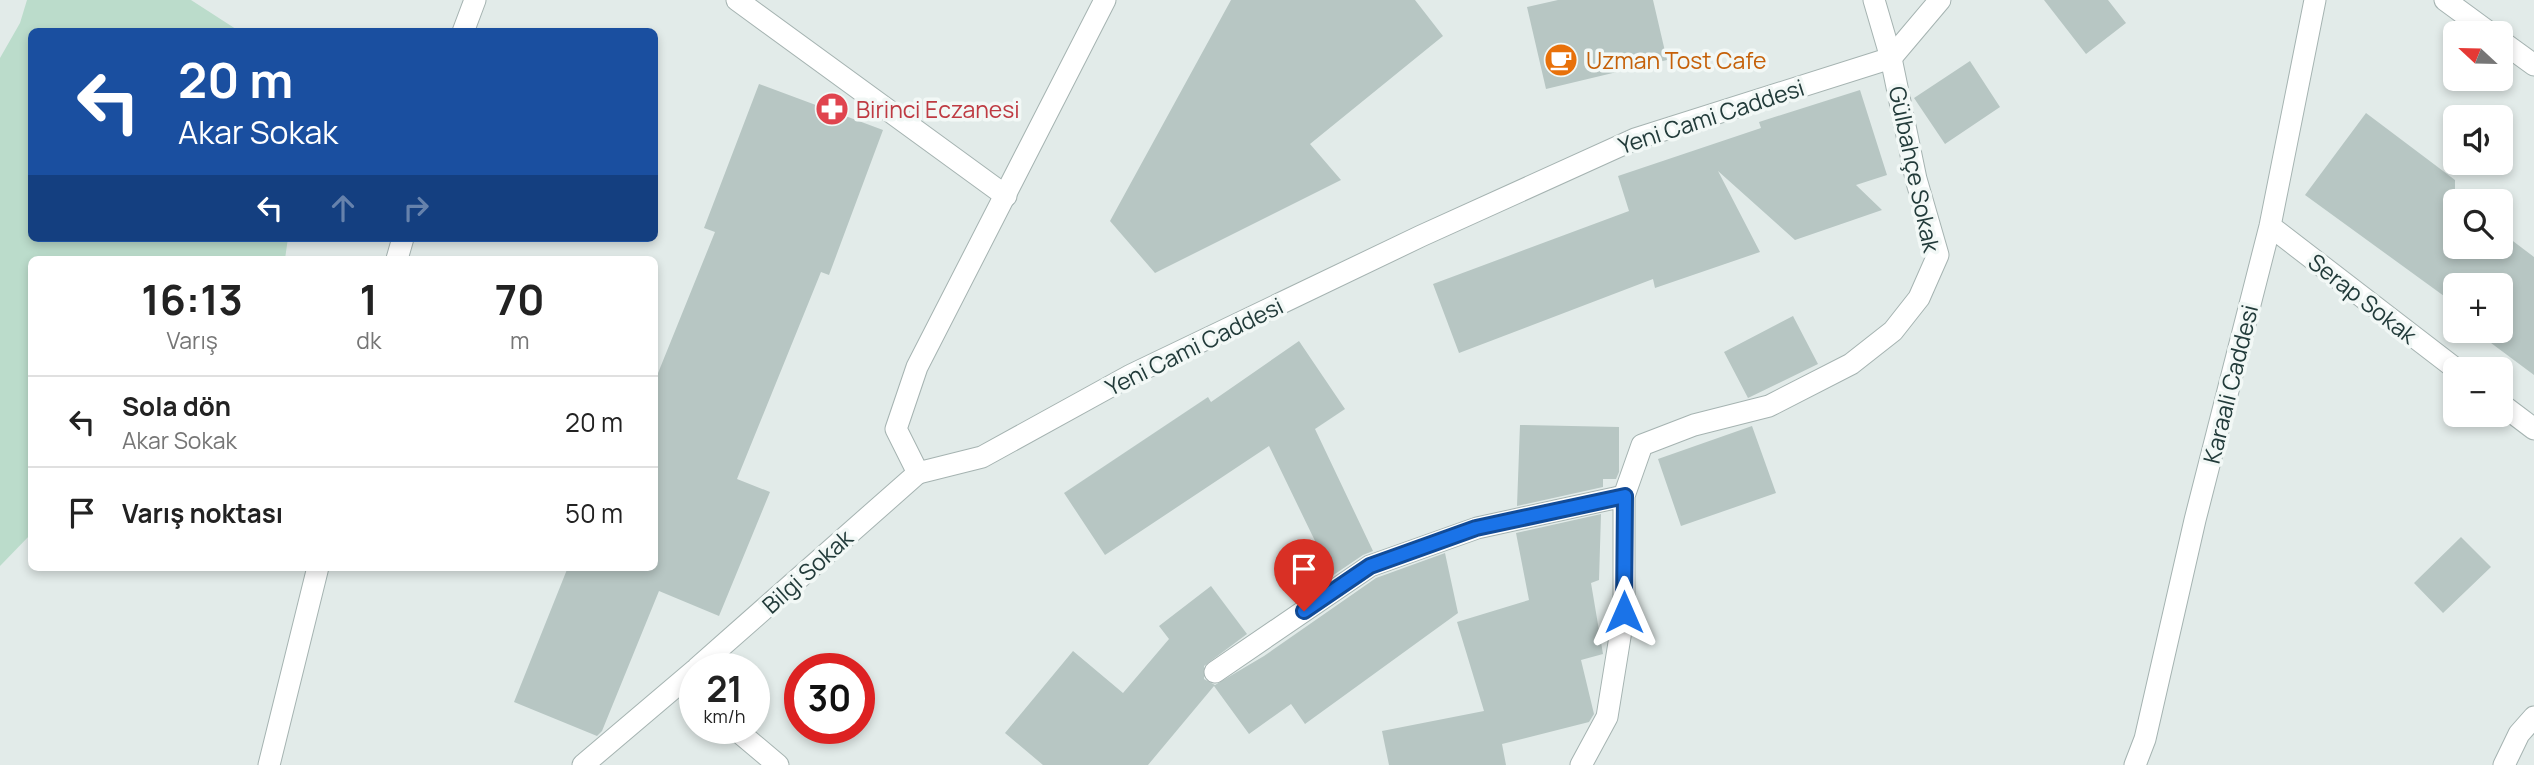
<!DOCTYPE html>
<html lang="tr">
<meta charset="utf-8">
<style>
body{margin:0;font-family:Manrope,sans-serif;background:#f2f2f2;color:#222;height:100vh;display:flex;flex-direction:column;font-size:26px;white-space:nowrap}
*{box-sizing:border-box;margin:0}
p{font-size:23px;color:#767676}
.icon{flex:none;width:38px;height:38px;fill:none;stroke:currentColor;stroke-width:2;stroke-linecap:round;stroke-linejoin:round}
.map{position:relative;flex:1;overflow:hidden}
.side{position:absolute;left:28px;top:256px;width:630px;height:315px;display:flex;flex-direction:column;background:#fff;border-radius:10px;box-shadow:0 4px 10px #0003}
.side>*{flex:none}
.banner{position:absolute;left:28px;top:28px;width:630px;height:214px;border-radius:10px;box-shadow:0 4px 10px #0003;background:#1a4fa0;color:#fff;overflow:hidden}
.needle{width:46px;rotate:292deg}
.buttons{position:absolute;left:2443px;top:21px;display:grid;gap:14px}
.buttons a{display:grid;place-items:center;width:70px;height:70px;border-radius:10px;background:#fff;box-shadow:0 4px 10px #0003;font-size:35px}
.speed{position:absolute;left:679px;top:653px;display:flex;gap:14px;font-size:35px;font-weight:700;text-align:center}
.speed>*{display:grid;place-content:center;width:91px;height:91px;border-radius:50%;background:#fff;box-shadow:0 4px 10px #0003;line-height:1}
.speed small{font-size:18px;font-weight:400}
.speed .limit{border:10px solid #d22;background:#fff;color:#111}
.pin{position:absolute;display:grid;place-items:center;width:60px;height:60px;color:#fff;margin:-72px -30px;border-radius:50% 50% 50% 0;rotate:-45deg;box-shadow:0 0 7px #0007}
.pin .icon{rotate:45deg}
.me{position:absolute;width:77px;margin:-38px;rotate:0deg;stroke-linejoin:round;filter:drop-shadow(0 0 5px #0008)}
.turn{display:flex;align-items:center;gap:24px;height:147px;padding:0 35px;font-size:32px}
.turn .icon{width:91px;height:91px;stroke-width:2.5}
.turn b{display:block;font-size:49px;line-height:60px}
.lanes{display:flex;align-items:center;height:66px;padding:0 35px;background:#0003;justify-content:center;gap:35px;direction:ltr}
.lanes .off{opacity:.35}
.eta{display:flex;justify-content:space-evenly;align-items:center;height:119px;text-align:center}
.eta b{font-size:42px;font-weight:700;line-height:49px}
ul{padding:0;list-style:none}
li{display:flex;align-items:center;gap:21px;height:91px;padding:0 35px;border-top:2px solid #e0e0e0}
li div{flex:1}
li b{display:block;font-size:26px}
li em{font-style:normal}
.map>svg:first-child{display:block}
.green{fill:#bbdccb}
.building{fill:#b7c6c3}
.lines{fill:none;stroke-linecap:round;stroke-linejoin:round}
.minor-casing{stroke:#a5b3b1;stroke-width:23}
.tertiary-casing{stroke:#a5b3b1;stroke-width:23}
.minor{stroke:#fff;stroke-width:21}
.tertiary{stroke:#fff;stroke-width:21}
.route-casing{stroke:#114b97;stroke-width:18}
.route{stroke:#1a73e8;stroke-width:12}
.labels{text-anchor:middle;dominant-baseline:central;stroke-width:7;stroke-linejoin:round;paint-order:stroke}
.food-label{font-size:23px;fill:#c56008;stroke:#f2f8f6;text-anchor:start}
.health-label{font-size:23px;fill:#be3a42;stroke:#f2f8f6;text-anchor:start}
.street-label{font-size:23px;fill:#223b3a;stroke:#f2f8f6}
</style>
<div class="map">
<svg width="2534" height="765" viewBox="0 0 2534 765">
<rect width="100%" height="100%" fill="#e2ebe9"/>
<path class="green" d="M 27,0 L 191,0 L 239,31 L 32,32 L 32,238 L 288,238 L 285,259 L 32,259 L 31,534 L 0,566 L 0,58 L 20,23 Z"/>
<path class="building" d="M 1231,0 L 1415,0 L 1443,36 L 1310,144 L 1341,180 L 1155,273 L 1110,221 Z
M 1558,0 L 1653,0 L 1667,60 L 1546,89 L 1527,7 Z
M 2044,0 L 2108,0 L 2126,23 L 2086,54 Z
M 1970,61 L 2000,107 L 1945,144 L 1914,98 Z
M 759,84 L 883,130 L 829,275 L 821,272 L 737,479 L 770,492 L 719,616 L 659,591 L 602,731 L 597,736 L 514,702 L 568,567 L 654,567 L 654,383 L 715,232 L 704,228 Z
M 1860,90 L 1887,175 L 1856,185 L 1882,210 L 1795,240 L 1718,171 L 1760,252 L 1655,288 L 1653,279 L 1459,353 L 1433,284 L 1629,211 L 1618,176 L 1761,128 L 1759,122 Z
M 2366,113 L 2455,180 L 2455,198 L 2460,201 L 2455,201 L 2455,247 L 2501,247 L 2501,232 L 2534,257 L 2534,375 L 2487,340 L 2493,332 L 2491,331 L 2501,331 L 2501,285 L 2455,285 L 2455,304 L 2305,195 Z
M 1793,316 L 1818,364 L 1748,398 L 1724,352 Z
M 1299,341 L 1345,409 L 1315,429 L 1373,551 L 1363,555 L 1332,576 L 1269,446 L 1105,555 L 1064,493 L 1208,397 L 1211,402 Z
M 1520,425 L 1619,427 L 1619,472 L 1616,479 L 1603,479 L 1603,487 L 1517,506 Z
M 1752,426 L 1776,493 L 1681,526 L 1658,459 Z
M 1601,514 L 1599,580 L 1591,583 L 1603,654 L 1581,660 L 1594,714 L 1589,722 L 1502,744 L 1506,765 L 1389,765 L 1382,731 L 1484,711 L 1457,622 L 1529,600 L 1516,533 Z
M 2461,537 L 2491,567 L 2443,613 L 2414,583 Z
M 1445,553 L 1458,613 L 1305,724 L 1291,704 L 1249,734 L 1214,686 L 1148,765 L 1043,765 L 1005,733 L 1073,651 L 1123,693 L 1169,639 L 1159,626 L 1211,586 L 1247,634 L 1204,666 L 1204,679 L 1215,685 L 1264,656 L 1376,578 Z"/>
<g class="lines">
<defs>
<path id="minor" d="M 737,0 L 1006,196
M 2445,0 L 2490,33
M 2501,41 L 2534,65
M 2270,226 L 2456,369
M 2501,404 L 2534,429
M 697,668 L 918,473
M 1215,672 L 1370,566 L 1477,528 L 1624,496
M 734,728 L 778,765
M 583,765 L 695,670
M 1581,765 L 1607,717 L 1624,612 L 1624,496 L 1642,445 L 1694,425 L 1769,406 L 1851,364 L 1893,331 L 1919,298 L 1938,255 L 1916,179 L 1891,58 L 1874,0
M 2135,765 L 2145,739 L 2195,520 L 2270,226 L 2315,0
M 2504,765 L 2519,734 L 2534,717"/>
<path id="tertiary" d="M 1105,0 L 917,367 L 896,429 L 918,473 L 982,457 L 1131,375 L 1421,236 L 1635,139 L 1891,58 L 1940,0
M 463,32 L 475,0
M 397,259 L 403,238
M 269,765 L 318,567"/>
</defs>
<use href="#minor" class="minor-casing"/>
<use href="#tertiary" class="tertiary-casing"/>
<use href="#minor" class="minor"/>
<use href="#tertiary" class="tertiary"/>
</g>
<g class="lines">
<defs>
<path id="route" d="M 1304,611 L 1370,566 L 1476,528 L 1625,496 L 1624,612"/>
</defs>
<use href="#route" class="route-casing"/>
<use href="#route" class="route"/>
</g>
<defs>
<symbol id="cafe-disc" viewBox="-11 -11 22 22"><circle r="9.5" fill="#e8710a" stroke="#f2f8f6"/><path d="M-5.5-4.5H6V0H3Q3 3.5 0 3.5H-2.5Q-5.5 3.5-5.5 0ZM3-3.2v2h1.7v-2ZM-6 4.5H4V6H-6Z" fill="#fff"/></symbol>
<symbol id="pharmacy-disc" viewBox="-11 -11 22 22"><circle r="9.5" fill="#e0444e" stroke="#f2f8f6"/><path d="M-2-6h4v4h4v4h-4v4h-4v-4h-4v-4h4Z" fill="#fff"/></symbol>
</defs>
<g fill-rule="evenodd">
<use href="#cafe-disc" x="1542" y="41" width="38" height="38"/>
<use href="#pharmacy-disc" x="813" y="90" width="38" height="38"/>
</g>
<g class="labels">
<g class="food-label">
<text x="1586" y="60">Uzman Tost Cafe</text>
</g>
<g class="health-label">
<text x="856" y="109">Birinci Eczanesi</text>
</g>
<g class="street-label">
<text transform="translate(1711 116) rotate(-18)">Yeni Cami Caddesi</text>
<text transform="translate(1915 169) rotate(78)">Gülbahçe Sokak</text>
<text transform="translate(2363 298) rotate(38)">Serap Sokak</text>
<text transform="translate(1194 346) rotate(-26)">Yeni Cami Caddesi</text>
<text transform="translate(2230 384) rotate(-76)">Karaali Caddesi</text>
<text transform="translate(807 571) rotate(-42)">Bilgi Sokak</text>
</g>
</g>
</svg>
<div class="buttons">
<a><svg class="needle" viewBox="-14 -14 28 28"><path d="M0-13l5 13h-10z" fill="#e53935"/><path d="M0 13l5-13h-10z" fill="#767676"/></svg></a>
<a><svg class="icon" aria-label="sound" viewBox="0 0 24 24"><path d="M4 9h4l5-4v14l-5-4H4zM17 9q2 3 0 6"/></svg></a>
<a><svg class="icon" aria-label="search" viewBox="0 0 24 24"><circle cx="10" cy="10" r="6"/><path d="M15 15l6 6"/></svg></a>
<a>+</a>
<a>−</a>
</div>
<div class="speed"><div>21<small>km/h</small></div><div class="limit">30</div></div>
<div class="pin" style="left:1304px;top:611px;background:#d93025"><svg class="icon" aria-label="arrive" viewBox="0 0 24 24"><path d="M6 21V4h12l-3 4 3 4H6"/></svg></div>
<svg class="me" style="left:1624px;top:612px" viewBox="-20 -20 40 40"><path d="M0-17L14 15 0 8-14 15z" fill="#1a73e8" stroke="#fff" stroke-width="4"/></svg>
<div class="banner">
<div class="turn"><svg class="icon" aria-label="left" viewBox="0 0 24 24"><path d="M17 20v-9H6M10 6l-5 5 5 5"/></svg><div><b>20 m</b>Akar Sokak</div></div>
<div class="lanes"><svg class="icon" aria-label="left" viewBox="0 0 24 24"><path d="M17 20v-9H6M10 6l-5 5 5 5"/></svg><svg class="icon off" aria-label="ahead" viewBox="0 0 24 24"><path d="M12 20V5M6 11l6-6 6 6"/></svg><svg class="icon off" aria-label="right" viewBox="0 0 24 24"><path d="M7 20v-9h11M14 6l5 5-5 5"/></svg></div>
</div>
<section class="side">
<div class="eta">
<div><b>16:13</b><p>Varış</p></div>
<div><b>1</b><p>dk</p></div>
<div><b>70</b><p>m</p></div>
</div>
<ul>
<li><svg class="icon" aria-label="left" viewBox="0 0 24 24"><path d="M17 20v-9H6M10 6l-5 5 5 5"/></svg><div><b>Sola dön</b><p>Akar Sokak</p></div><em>20 m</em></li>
<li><svg class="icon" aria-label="arrive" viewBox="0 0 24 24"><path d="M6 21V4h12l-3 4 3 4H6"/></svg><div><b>Varış noktası</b></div><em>50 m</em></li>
</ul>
</section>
</div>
